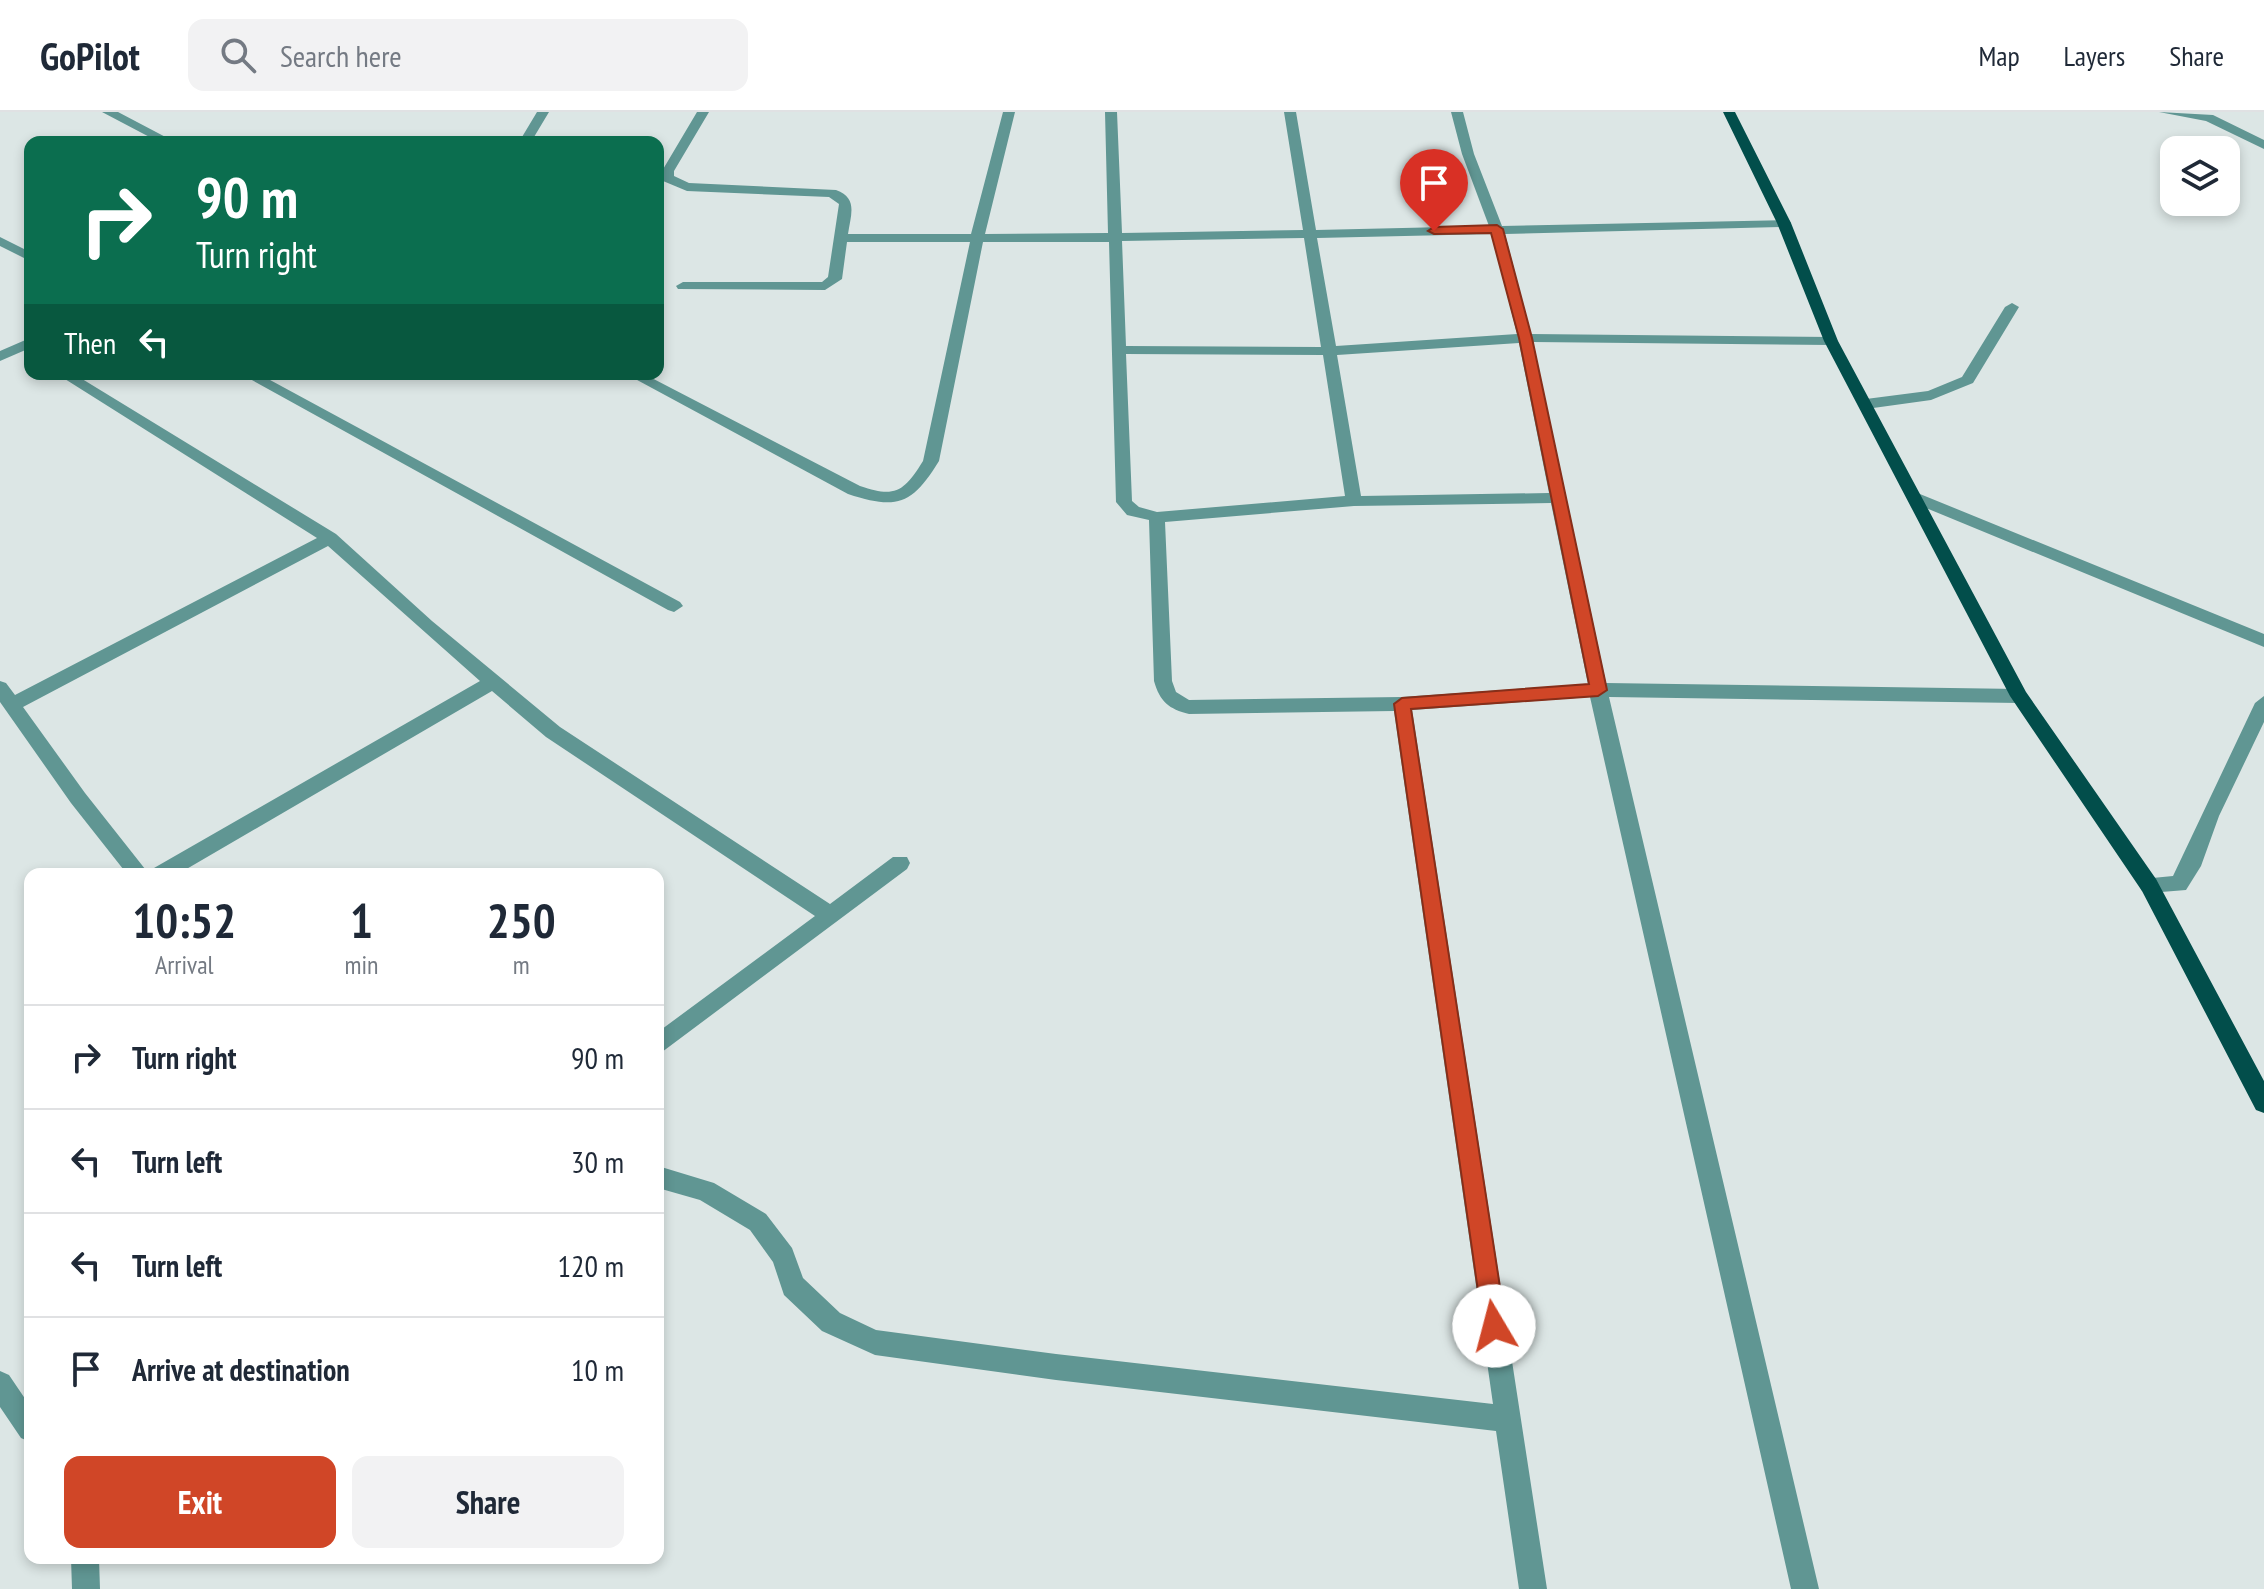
<!DOCTYPE html>
<style>
body{margin:0;font-family:"PT Sans Narrow",sans-serif;background:#f2f2f3;color:#1f2937;height:100vh;display:flex;flex-direction:column;font-size:30px;white-space:nowrap}
*{box-sizing:border-box;margin:0}
p{font-size:26px;color:#747a83}
.icon{flex:none;width:44px;height:44px;fill:none;stroke:currentColor;stroke-width:2;stroke-linecap:round;stroke-linejoin:round}
.map{position:relative;flex:1;overflow:hidden}
.side{position:absolute;left:24px;top:756px;width:640px;height:696px;display:flex;flex-direction:column;background:#fff;border-radius:16px;box-shadow:0 4px 12px #0003}
.side>*{flex:none}
.guide{position:absolute;left:24px;top:24px;width:640px;height:244px;border-radius:16px;box-shadow:0 4px 12px #0003;background:#0b6e4f;color:#fff;overflow:hidden}
.controls{position:absolute;left:2160px;top:24px;display:grid;gap:16px}
.controls a{display:grid;place-items:center;width:80px;height:80px;border-radius:16px;background:#fff;box-shadow:0 4px 12px #0003;font-size:40px}
.pin{position:absolute;display:grid;place-items:center;width:68px;height:68px;color:#fff;margin:-82px -34px;border-radius:50% 50% 50% 0;rotate:-45deg;box-shadow:0 0 8px #0007}
.pin .icon{rotate:45deg}
.me{position:absolute;width:88px;margin:-44px;rotate:352deg;stroke-linejoin:round;filter:drop-shadow(0 0 6px #0008)}
.turn{display:flex;align-items:center;gap:28px;height:168px;padding:0 40px;font-size:36px}
.turn .icon{width:104px;height:104px;stroke-width:2.5}
.turn b{display:block;font-size:56px;line-height:68px}
.then{display:flex;align-items:center;height:76px;padding:0 40px;background:#0003;gap:16px;font-size:30px}
.eta{display:flex;justify-content:space-evenly;align-items:center;height:136px;text-align:center}
.eta b{font-size:48px;font-weight:700;line-height:56px}
.button{display:flex;gap:16px;margin-top:auto;padding:16px 40px}
.button a{flex:1;height:92px;border-radius:16px;background:#d04627;color:#fff;font-size:32px;font-weight:700;line-height:92px;text-align:center}
.button a+a{background:#f2f2f3;color:#1f2937}
ul{padding:0;list-style:none}
li{display:flex;align-items:center;gap:24px;height:104px;padding:0 40px;border-top:2px solid #e0e1e3}
li div{flex:1}
li b{display:block;font-size:30px}
li em{font-style:normal}
header{display:flex;align-items:center;gap:48px;box-sizing:border-box;height:112px;padding:0 40px;background:#fff;border-bottom:2px solid #e0e1e3}
header strong{font-size:38px}
nav{display:flex;gap:44px;margin-inline-start:auto;font-size:28px}
.search{width:560px;height:72px;background:#f2f2f3;display:flex;align-items:center;gap:20px;box-sizing:border-box;padding:0 28px;border-radius:16px;color:#747a83;font-size:30px}
.map>svg:first-child{display:block}
.lines{fill:none;stroke-linecap:round;stroke-linejoin:round}
.minor{fill:#609693;fill-rule:evenodd}
.major{fill:#024e4b;fill-rule:evenodd}
.route{fill:#d04627;stroke:#872e19;stroke-width:2}
</style>
<header>
<strong>GoPilot</strong>
<div class="search"><svg class="icon" aria-label="search" viewBox="0 0 24 24"><circle cx="10" cy="10" r="6"/><path d="M15 15l6 6"/></svg>Search here</div>
<nav><a>Map</a><a>Layers</a><a>Share</a></nav>
</header>
<div class="map">
<svg width="2264" height="1477" viewBox="0 0 2264 1477">
<rect width="100%" height="100%" fill="#dce6e5"/>
<g class="lines">
<path class="minor" d="M 102,0 L 118,0 L 175,30 L 159,30 Z
M 537,0 L 549,0 L 531,30 L 519,30 Z
M 697,0 L 709,0 L 674,59 L 674,64 L 689,71 L 836,78 C 858,86 851,102 848,122 L 971,122 L 1003,0 L 1015,0 L 985,122 L 1108,121 L 1105,0 L 1117,0 L 1122,121 L 1303,118 L 1284,0 L 1296,0 L 1316,118 L 1489,114 L 1462,42 L 1451,0 L 1463,0 L 1474,42 L 1502,114 L 1789,108 L 1791,111 L 1784,115 L 1505,122 L 1531,222 L 1831,225 L 1838,229 L 1831,233 L 1533,230 L 1606,571 L 2019,577 L 2028,584 L 2019,591 L 1609,585 L 1819,1477 L 1791,1477 L 1590,585 L 1412,598 L 1547,1477 L 1519,1477 L 1496,1319 L 1056,1268 L 875,1243 L 822,1219 L 784,1183 L 773,1150 L 750,1118 L 700,1088 L 658,1076 L 658,1054 L 714,1071 L 766,1102 L 792,1136 L 803,1166 L 840,1201 L 876,1218 L 1056,1242 L 1493,1292 L 1394,599 L 1189,602 C 1169,597 1160,590 1154,569 L 1149,408 L 1127,403 L 1116,390 L 1109,130 L 983,130 L 939,349 C 912,393 897,398 848,382 L 626,262 L 644,262 L 860,374 C 895,386 904,380 923,349 L 970,130 L 847,130 L 842,167 L 825,178 L 678,177 L 676,174 L 683,170 L 822,170 L 828,165 L 839,92 L 829,85 L 687,79 L 663,69 L 662,59 ZM 1492,122 L 1517,222 L 1336,234 L 1317,126 ZM 1304,126 L 1321,235 L 1126,234 L 1122,129 ZM 1519,231 L 1549,381 L 1361,384 L 1337,243 ZM 1126,242 L 1323,243 L 1345,384 L 1157,400 L 1139,395 L 1132,389 ZM 1551,391 L 1588,572 L 1402,585 L 1189,588 L 1176,580 L 1172,569 L 1165,410 L 1354,394 Z
M 2159,0 L 2213,3 L 2264,28 L 2264,37 L 2206,9 Z
M 0,125 L 30,140 L 30,149 L 0,134 Z
M 2012,191 L 2019,195 L 1973,271 L 1931,288 L 1866,297 L 1858,292 L 1866,287 L 1928,279 L 1962,265 L 2005,195 Z
M 30,226 L 30,236 L 0,249 L 0,239 Z
M 57,262 L 74,262 L 336,422 L 432,509 L 560,615 L 830,792 L 893,745 L 907,745 L 910,751 L 907,757 L 658,943 L 658,920 L 815,804 L 546,625 L 492,579 L 178,762 L 151,762 L 154,756 L 480,569 L 328,434 L 23,595 L 85,681 L 149,762 L 127,762 L 71,691 L 0,590 L 0,569 L 6,571 L 15,583 L 317,426 Z
M 241,262 L 259,262 L 680,490 L 683,494 L 674,500 L 668,498 Z
M 1915,380 L 2264,522 L 2264,535 L 1909,389 L 1909,381 Z
M 2264,584 L 2264,610 L 2219,704 L 2201,754 L 2186,778 L 2149,781 L 2142,779 L 2139,773 L 2142,767 L 2173,764 L 2255,591 Z
M 0,1259 L 9,1263 L 30,1294 L 30,1330 L 21,1326 L 0,1295 Z
M 71,1446 L 99,1446 L 100,1477 L 72,1477 Z"/>
<path class="major" d="M 1723,0 L 1735,0 L 1791,111 L 1838,229 L 2026,580 L 2156,767 L 2264,969 L 2264,1001 L 2256,998 L 2142,779 L 2010,584 L 1824,229 L 1777,111 Z"/>
</g>
<path class="route" d="M 1497,113 L 1503,117 L 1532,226 L 1607,578 L 1598,584 L 1411,597 L 1506,1214 L 1502,1222 L 1494,1225 L 1486,1222 L 1483,1214 L 1394,592 L 1402,586 L 1589,572 L 1519,226 L 1491,121 L 1434,122 L 1428,119 L 1434,115 Z"/>
</svg>
<div class="controls">
<a><svg class="icon" aria-label="layers" viewBox="0 0 24 24"><path d="M12 4l9 5-9 5-9-5zM3 14l9 5 9-5"/></svg></a>
</div>
<div class="pin" style="left:1434px;top:119px;background:#d93025"><svg class="icon" aria-label="arrive" viewBox="0 0 24 24"><path d="M6 21V4h12l-3 4 3 4H6"/></svg></div>
<svg class="me" style="left:1494px;top:1214px" viewBox="-20 -20 40 40"><circle r="19" fill="#fff"/><path d="M0-13L10 11 0 6-10 11z" fill="#d04627"/></svg>
<div class="guide">
<div class="turn"><svg class="icon" aria-label="right" viewBox="0 0 24 24"><path d="M7 20v-9h11M14 6l5 5-5 5"/></svg><div><b>90 m</b>Turn right</div></div>
<div class="then">Then<svg class="icon" aria-label="left" viewBox="0 0 24 24"><path d="M17 20v-9H6M10 6l-5 5 5 5"/></svg></div>
</div>
<section class="side">
<div class="eta">
<div><b>10:52</b><p>Arrival</p></div>
<div><b>1</b><p>min</p></div>
<div><b>250</b><p>m</p></div>
</div>
<ul>
<li><svg class="icon" aria-label="right" viewBox="0 0 24 24"><path d="M7 20v-9h11M14 6l5 5-5 5"/></svg><div><b>Turn right</b></div><em>90 m</em></li>
<li><svg class="icon" aria-label="left" viewBox="0 0 24 24"><path d="M17 20v-9H6M10 6l-5 5 5 5"/></svg><div><b>Turn left</b></div><em>30 m</em></li>
<li><svg class="icon" aria-label="left" viewBox="0 0 24 24"><path d="M17 20v-9H6M10 6l-5 5 5 5"/></svg><div><b>Turn left</b></div><em>120 m</em></li>
<li><svg class="icon" aria-label="arrive" viewBox="0 0 24 24"><path d="M6 21V4h12l-3 4 3 4H6"/></svg><div><b>Arrive at destination</b></div><em>10 m</em></li>
</ul>
<div class="button"><a>Exit</a><a>Share</a></div>
</section>
</div>
